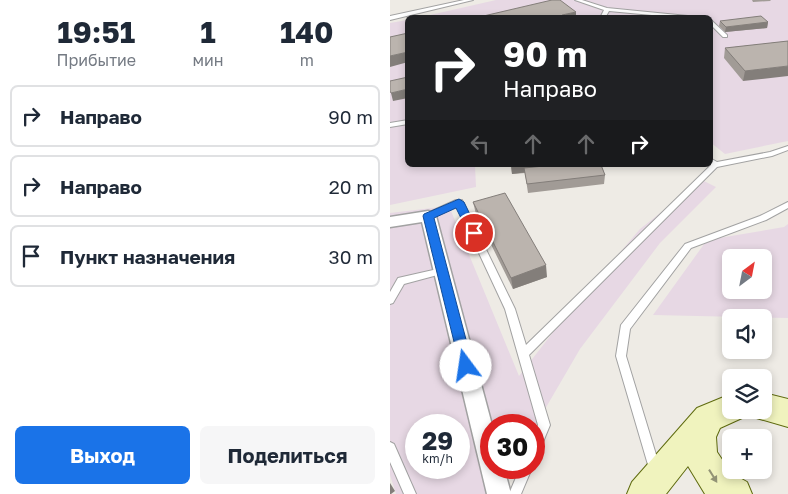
<!DOCTYPE html>
<html lang="ru">
<meta charset="utf-8">
<style>
body{margin:0;font-family:"Golos Text",sans-serif;background:#f6f6f7;color:#1f2937;height:100vh;display:flex;flex-direction:column;font-size:19px;white-space:nowrap}
*{box-sizing:border-box;margin:0}
p{font-size:16px;color:#747a83}
.icon{flex:none;width:28px;height:28px;fill:none;stroke:currentColor;stroke-width:2;stroke-linecap:round;stroke-linejoin:round}
.map{position:relative;flex:1;overflow:hidden}
.side{display:flex;flex-direction:column;background:#fff;width:390px}
.side>*{flex:none}
.top-card{position:absolute;left:15px;top:15px;width:308px;height:152px;border-radius:8px;box-shadow:0 2px 8px #0003;background:#202124;color:#fff;overflow:hidden}
.needle{width:32px;rotate:32deg}
.fabs{position:absolute;left:332px;top:249px;display:grid;gap:10px}
.fabs a{display:grid;place-items:center;width:50px;height:50px;border-radius:8px;background:#fff;box-shadow:0 2px 8px #0003;font-size:25px}
.speed{position:absolute;left:15px;top:414px;display:flex;gap:10px;font-size:25px;font-weight:700;text-align:center}
.speed>*{display:grid;place-content:center;width:65px;height:65px;border-radius:50%;background:#fff;box-shadow:0 2px 8px #0003;line-height:1}
.speed small{font-size:12px;font-weight:400}
.speed .limit{border:8px solid #d22;background:#fff;color:#111}
.pin{position:absolute;display:grid;place-items:center;width:42px;height:42px;color:#fff;margin:-21px;border:2px solid #fff;border-radius:50%;box-shadow:0 1px 5px #0007}
.me{position:absolute;width:55px;margin:-28px;rotate:346deg;stroke-linejoin:round;filter:drop-shadow(0 0 4px #0008)}
.turn{display:flex;align-items:center;gap:18px;height:105px;padding:0 15px;font-size:22px}
.turn .icon{width:65px;height:65px;stroke-width:2.5}
.turn b{display:block;font-size:35px;line-height:42px}
.lanes{display:flex;align-items:center;height:48px;padding:0 15px;background:#0003;justify-content:center;gap:25px;direction:ltr}
.lanes .off{opacity:.35}
.eta{display:flex;justify-content:space-evenly;align-items:center;height:85px;text-align:center}
.eta b{font-size:30px;font-weight:700;line-height:35px}
.primary-button{display:flex;gap:10px;margin-top:auto;padding:10px 15px}
.primary-button a{flex:1;height:58px;border-radius:8px;background:#1a73e8;color:#fff;font-size:20px;font-weight:700;line-height:58px;text-align:center}
.primary-button a+a{background:#f6f6f7;color:#1f2937}
ul{padding:0;list-style:none}
li{display:flex;align-items:center;gap:15px;height:62px;margin:0 10px 8px;padding:0 5px;border:2px solid #e0e1e3;border-radius:8px}
li div{flex:1}
li b{display:block;font-size:19px}
li em{font-style:normal}
main{display:flex;flex:1;min-height:0}
.map>svg:first-child{display:block}
.industrial{fill:#e7d8e4;fill-rule:evenodd}
.lines{fill:none;stroke-linecap:round;stroke-linejoin:round}
.service-casing{stroke:#a2a2a2;stroke-width:2}
.minor-casing{stroke:#a2a2a2;stroke-width:3}
.secondary-casing{stroke:#5f6b0f;stroke-width:2}
.service{fill:#fff;fill-rule:evenodd}
.minor{fill:#fff;fill-rule:evenodd}
.secondary{fill:#f0f3be;fill-rule:evenodd}
.wall{fill:#a19b96}
.shaded-wall{fill:#837e7a}
.building{fill:#bbb4ae;stroke:#837e7a}
.oneway{fill:#929376}
.route{fill:#1a73e8;stroke:#114b97}
</style>
<main>
<section class="side">
<div class="eta">
<div><b>19:51</b><p>Прибытие</p></div>
<div><b>1</b><p>мин</p></div>
<div><b>140</b><p>m</p></div>
</div>
<ul>
<li><svg class="icon" aria-label="right" viewBox="0 0 24 24"><path d="M7 20v-9h11M14 6l5 5-5 5"/></svg><div><b>Направо</b></div><em>90 m</em></li>
<li><svg class="icon" aria-label="right" viewBox="0 0 24 24"><path d="M7 20v-9h11M14 6l5 5-5 5"/></svg><div><b>Направо</b></div><em>20 m</em></li>
<li><svg class="icon" aria-label="arrive" viewBox="0 0 24 24"><path d="M6 21V4h12l-3 4 3 4H6"/></svg><div><b>Пункт назначения</b></div><em>30 m</em></li>
</ul>
<div class="primary-button"><a>Выход</a><a>Поделиться</a></div>
</section>
<div class="map">
<svg width="398" height="494" viewBox="0 0 398 494">
<rect width="100%" height="100%" fill="#eeebe5"/>
<path class="industrial" d="M 106,0 L 398,0 L 398,141 L 335,154 L 320,142 L 320,18 L 27,18 Z
M 17,20 L 18,165 L 85,165 L 86,187 L 0,205 L 0,23 Z
M 312,180 L 326,187 L 270,243 L 190,349 L 144,428 L 144,425 L 101,425 L 101,468 L 116,468 L 98,494 L 6,494 L 0,475 L 0,213 L 59,206 L 129,376 L 175,317 L 250,229 ZM 26,425 L 69,425 L 69,468 L 26,468 Z
M 398,224 L 398,318 L 263,315 L 317,240 L 394,227 ZM 341,258 L 374,258 L 374,290 L 341,290 Z"/>
<g class="lines">
<defs>
<path id="service" d="M 74,0 L 83,0 L 0,20 L 0,16 Z
M 185,0 L 192,0 L 217,8 L 318,18 L 294,18 L 219,11 L 215,18 L 210,18 L 214,10 Z
M 320,19 L 337,35 L 337,37 L 333,37 L 320,24 Z
M 18,120 L 18,124 L 0,127 L 0,123 Z
M 398,146 L 398,150 L 382,156 L 327,167 L 139,355 L 160,425 L 148,454 L 144,456 L 144,436 L 148,425 L 115,309 L 67,206 L 38,219 L 34,216 L 35,214 L 66,200 L 72,200 L 125,309 L 136,345 L 321,165 L 320,158 L 327,162 L 380,152 Z
M 398,202 L 398,208 L 376,220 L 301,248 L 240,329 L 236,356 L 271,471 L 269,475 L 265,477 L 261,475 L 226,356 L 231,325 L 295,244 L 370,216 Z
M 52,268 L 55,269 L 57,271 L 55,273 L 14,284 L 3,303 L 0,304 L 0,292 L 8,278 Z
M 0,442 L 4,444 L 26,494 L 14,494 L 0,462 Z
M 130,468 L 142,468 L 131,494 L 119,494 Z"/>
<path id="minor" d="M 38,211 L 43,212 L 46,216 L 102,425 L 101,468 L 114,468 L 121,494 L 97,494 L 32,222 L 0,227 L 0,217 Z"/>
<path id="secondary" d="M 374,393 L 398,399 L 398,427 L 363,417 L 360,410 L 374,410 Z
M 341,394 L 341,410 L 355,410 L 352,418 L 330,428 L 326,437 L 327,452 L 341,473 L 357,482 L 362,494 L 315,494 L 298,466 L 276,494 L 237,494 L 242,482 L 307,408 Z"/>
</defs>
<use href="#service" class="service-casing"/>
<use href="#minor" class="minor-casing"/>
<use href="#secondary" class="secondary-casing"/>
<use href="#service" class="service"/>
<use href="#minor" class="minor"/>
<use href="#secondary" class="secondary"/>
</g>
<path class="wall" d="M 362,0 L 381,0 L 380,1 L 363,2 Z
M 330,21 L 378,22 L 377,28 L 335,32 L 329,26 Z
M 398,41 L 353,81 L 334,58 L 335,48 Z
M 121,165 L 211,165 L 215,175 L 214,184 L 138,193 L 135,173 L 122,174 Z
M 83,202 L 157,277 L 123,289 L 86,214 Z"/>
<path class="shaded-wall" d="M 186,12 L 186,18 L 172,18 L 172,15 Z
M 378,22 L 377,28 L 335,32 L 336,27 Z
M 18,52 L 18,62 L 0,67 L 0,56 Z
M 398,66 L 398,76 L 353,81 L 355,71 Z
M 18,89 L 18,98 L 3,101 L 1,93 Z
M 121,165 L 193,165 L 122,174 Z
M 156,265 L 157,277 L 123,289 L 121,278 Z
M 0,483 L 5,491 L 1,494 L 0,494 Z"/>
<path class="building" d="M 162,0 L 170,0 L 186,12 L 172,15 L 175,18 L 85,18 Z
M 371,16 L 378,22 L 336,27 L 330,21 Z
M 18,33 L 18,52 L 0,56 L 0,37 Z
M 398,41 L 398,66 L 355,71 L 335,48 Z
M 18,77 L 18,89 L 1,93 L 0,91 L 0,81 Z
M 164,165 L 211,165 L 215,175 L 137,184 L 134,168 Z
M 115,193 L 156,265 L 121,278 L 83,202 Z"/>
<defs><path id="oneway-solid" d="M-6-.8H1V-3.2L6.5 0L1 3.2V.8H-6Z" transform="scale(1.25)"/></defs>
<use class="oneway" href="#oneway-solid" transform="translate(323 476) rotate(58)"/>
<path class="route" d="M 69,199 L 74,202 L 89,233 L 88,236 L 80,236 L 66,208 L 44,218 L 83,366 L 81,371 L 76,373 L 72,371 L 70,366 L 33,216 L 34,214 Z"/>
</svg>
<div class="fabs">
<a><svg class="needle" viewBox="-14 -14 28 28"><path d="M0-13l5 13h-10z" fill="#e53935"/><path d="M0 13l5-13h-10z" fill="#747a83"/></svg></a>
<a><svg class="icon" aria-label="sound" viewBox="0 0 24 24"><path d="M4 9h4l5-4v14l-5-4H4zM17 9q2 3 0 6"/></svg></a>
<a><svg class="icon" aria-label="layers" viewBox="0 0 24 24"><path d="M12 4l9 5-9 5-9-5zM3 14l9 5 9-5"/></svg></a>
<a>+</a>
</div>
<div class="speed"><div>29<small>km/h</small></div><div class="limit">30</div></div>
<div class="pin" style="left:84px;top:233px;background:#d93025"><svg class="icon" aria-label="arrive" viewBox="0 0 24 24"><path d="M6 21V4h12l-3 4 3 4H6"/></svg></div>
<svg class="me" style="left:76px;top:366px" viewBox="-20 -20 40 40"><circle r="19" fill="#fff"/><path d="M0-13L10 11 0 6-10 11z" fill="#1a73e8"/></svg>
<div class="top-card">
<div class="turn"><svg class="icon" aria-label="right" viewBox="0 0 24 24"><path d="M7 20v-9h11M14 6l5 5-5 5"/></svg><div><b>90 m</b>Направо</div></div>
<div class="lanes"><svg class="icon off" aria-label="left" viewBox="0 0 24 24"><path d="M17 20v-9H6M10 6l-5 5 5 5"/></svg><svg class="icon off" aria-label="ahead" viewBox="0 0 24 24"><path d="M12 20V5M6 11l6-6 6 6"/></svg><svg class="icon off" aria-label="ahead" viewBox="0 0 24 24"><path d="M12 20V5M6 11l6-6 6 6"/></svg><svg class="icon" aria-label="right" viewBox="0 0 24 24"><path d="M7 20v-9h11M14 6l5 5-5 5"/></svg></div>
</div>
</div>
</main>
